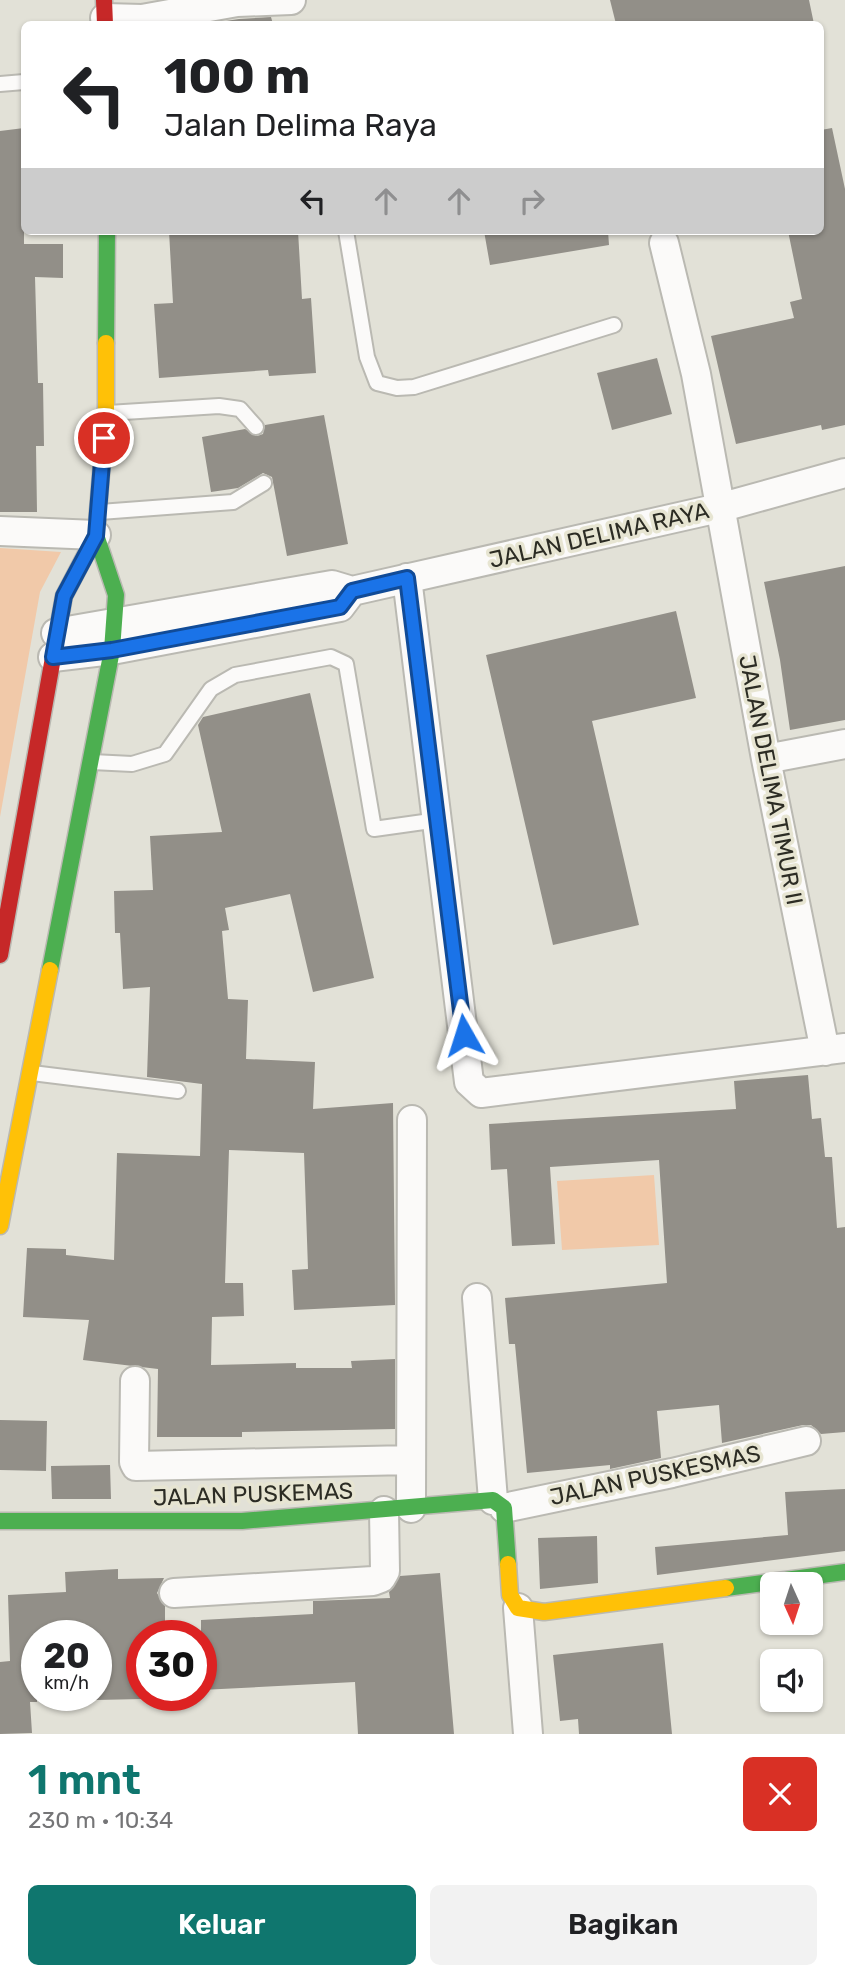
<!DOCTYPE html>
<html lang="id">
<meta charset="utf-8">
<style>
body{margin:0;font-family:Rubik,sans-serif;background:#f2f2f2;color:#202124;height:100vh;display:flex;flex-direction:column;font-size:26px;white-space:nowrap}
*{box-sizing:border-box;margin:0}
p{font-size:23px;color:#757577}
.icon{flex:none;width:38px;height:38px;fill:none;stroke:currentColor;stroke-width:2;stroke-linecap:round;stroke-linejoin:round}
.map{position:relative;height:1734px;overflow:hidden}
.panel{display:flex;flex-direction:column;background:#fff;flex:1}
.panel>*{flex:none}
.banner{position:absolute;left:21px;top:21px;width:803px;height:214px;border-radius:10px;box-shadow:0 2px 5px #0004;background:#fff;color:#202124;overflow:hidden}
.needle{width:46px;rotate:177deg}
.fabs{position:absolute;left:760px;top:1572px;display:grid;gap:14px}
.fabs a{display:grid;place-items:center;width:63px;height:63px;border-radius:10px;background:#fff;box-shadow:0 2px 5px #0004;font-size:35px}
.speed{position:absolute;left:21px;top:1620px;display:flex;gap:14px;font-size:35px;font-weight:700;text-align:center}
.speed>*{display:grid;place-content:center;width:91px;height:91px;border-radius:50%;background:#fff;box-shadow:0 2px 5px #0004;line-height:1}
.speed small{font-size:18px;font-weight:400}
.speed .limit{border:10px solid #d22;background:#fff;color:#111}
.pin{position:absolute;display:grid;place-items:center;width:60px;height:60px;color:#fff;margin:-30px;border:4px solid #fff;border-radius:50%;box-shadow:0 2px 7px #0007}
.me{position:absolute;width:77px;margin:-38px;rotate:354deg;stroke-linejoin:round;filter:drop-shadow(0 0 5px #0008)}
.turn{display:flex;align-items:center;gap:24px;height:147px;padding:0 28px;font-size:32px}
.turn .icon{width:91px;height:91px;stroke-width:2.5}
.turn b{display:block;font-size:49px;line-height:60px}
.lanes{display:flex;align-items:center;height:66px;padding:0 28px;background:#0003;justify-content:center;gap:35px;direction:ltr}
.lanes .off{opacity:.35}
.round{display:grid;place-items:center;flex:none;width:74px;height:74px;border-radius:10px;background:#f2f2f2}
.summary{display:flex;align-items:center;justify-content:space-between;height:119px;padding:0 28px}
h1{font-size:42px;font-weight:600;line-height:52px;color:#0f766e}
.action{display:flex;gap:14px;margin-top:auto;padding:14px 28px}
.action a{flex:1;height:80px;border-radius:10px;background:#0f766e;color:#fff;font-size:28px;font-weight:600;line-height:80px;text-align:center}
.action a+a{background:#f2f2f2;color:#202124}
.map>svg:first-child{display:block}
.green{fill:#f1c9a9}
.building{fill:#928f88}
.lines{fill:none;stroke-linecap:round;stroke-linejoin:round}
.lane-casing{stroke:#bab9b2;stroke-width:18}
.street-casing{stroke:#bab9b2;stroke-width:32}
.fast-casing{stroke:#bab9b2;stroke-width:19}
.slow-casing{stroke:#bab9b2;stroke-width:19}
.jam-casing{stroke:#bab9b2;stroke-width:19}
.lane{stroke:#fbfaf9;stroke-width:14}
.street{stroke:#fbfaf9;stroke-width:28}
.fast{stroke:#4caf50;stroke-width:16}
.slow{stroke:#ffc107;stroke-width:16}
.jam{stroke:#c62828;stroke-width:16}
.route-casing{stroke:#114b97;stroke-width:18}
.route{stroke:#1a73e8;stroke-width:12}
.labels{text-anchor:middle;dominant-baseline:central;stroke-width:7;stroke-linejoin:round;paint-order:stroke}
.street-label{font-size:23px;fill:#2c2c24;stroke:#e7e5d2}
</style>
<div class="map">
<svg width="845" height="1734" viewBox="0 0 845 1734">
<rect width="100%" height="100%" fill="#e2e1d7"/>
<path class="green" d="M 0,548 L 61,552 L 40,592 L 0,817 Z
M 654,1175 L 659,1245 L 562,1250 L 557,1181 Z"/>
<path class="building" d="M 610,0 L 809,0 L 814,24 L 616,24 Z
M 271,17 L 273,24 L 206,24 L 239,19 Z
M 24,128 L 24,244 L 63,244 L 63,278 L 35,277 L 38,383 L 43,383 L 44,446 L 36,446 L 37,512 L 0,512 L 0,131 Z
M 832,128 L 845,189 L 845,425 L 822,430 L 821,425 L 736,444 L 711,336 L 794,318 L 790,302 L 802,299 L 788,231 L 821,231 L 821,130 Z
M 169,231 L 298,231 L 302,299 L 311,298 L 316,373 L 269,376 L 268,370 L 159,378 L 154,304 L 173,303 Z
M 484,231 L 608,231 L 609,245 L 490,265 Z
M 657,358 L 672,414 L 612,430 L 597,373 Z
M 324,415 L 348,544 L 287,556 L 272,477 L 263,473 L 238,488 L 211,492 L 202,437 L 245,429 L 257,436 L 263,434 L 265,425 Z
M 845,566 L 845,720 L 790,730 L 780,660 L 764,582 Z
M 676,611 L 696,698 L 592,721 L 639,925 L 553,945 L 486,655 Z
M 310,693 L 374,978 L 313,992 L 290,894 L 225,908 L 229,930 L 222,931 L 228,999 L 248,1000 L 246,1059 L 315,1062 L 313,1109 L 393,1103 L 395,1305 L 294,1310 L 292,1270 L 308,1269 L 304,1153 L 229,1150 L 225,1283 L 243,1283 L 244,1316 L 212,1317 L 211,1365 L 296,1363 L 296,1368 L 352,1368 L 351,1361 L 395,1359 L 395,1429 L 242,1432 L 242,1437 L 157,1437 L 158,1369 L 83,1360 L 89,1320 L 23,1317 L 27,1248 L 66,1249 L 66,1255 L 114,1260 L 117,1153 L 200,1156 L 202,1084 L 147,1077 L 150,987 L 123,989 L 120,933 L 115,933 L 114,891 L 153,890 L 150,836 L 222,832 L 198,725 L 203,717 Z
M 808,1075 L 812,1119 L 821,1118 L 825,1157 L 832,1157 L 837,1228 L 845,1227 L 845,1432 L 821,1434 L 811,1425 L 803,1425 L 722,1443 L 719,1405 L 657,1411 L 661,1458 L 610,1469 L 610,1465 L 527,1473 L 515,1344 L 509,1344 L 505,1298 L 667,1283 L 659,1160 L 550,1167 L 555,1244 L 512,1246 L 507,1169 L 491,1170 L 489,1124 L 736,1109 L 734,1081 Z
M 0,1420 L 47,1421 L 46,1471 L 0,1470 Z
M 110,1465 L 111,1499 L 52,1499 L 51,1466 Z
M 845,1489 L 845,1551 L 657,1575 L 655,1547 L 788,1535 L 785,1492 Z
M 597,1536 L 598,1583 L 540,1589 L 538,1538 Z
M 118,1569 L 118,1579 L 164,1578 L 157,1593 L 165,1606 L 165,1636 L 142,1636 L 142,1699 L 96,1700 L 96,1636 L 37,1636 L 37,1702 L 30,1702 L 32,1733 L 0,1734 L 0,1662 L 10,1661 L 8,1595 L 66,1592 L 65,1572 Z
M 440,1573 L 454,1734 L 358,1734 L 355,1682 L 201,1690 L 201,1620 L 313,1614 L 313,1601 L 390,1598 L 389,1592 L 400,1576 Z
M 663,1643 L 672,1734 L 579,1734 L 578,1719 L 560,1721 L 553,1655 Z"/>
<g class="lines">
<defs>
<path id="lane" d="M 0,84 L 24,82
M 346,231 L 367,357 L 377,383 L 397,388 L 414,387 L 614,325
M 108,413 L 219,406 L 240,409 L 256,427
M 100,512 L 233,502 L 264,483
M 92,762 L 132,764 L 165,754 L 211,689 L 235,675 L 331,657 L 346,664 L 374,829 L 438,820
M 32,1073 L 178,1091"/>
<path id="street" d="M 105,18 L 142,19 L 237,2 L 291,0
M 664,243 L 696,374 L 766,759 L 825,1051
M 0,531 L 96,535
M 407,578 L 469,1082 L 481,1093 L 845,1048
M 56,633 L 332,585 L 352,591 L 719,508 L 845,473
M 53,657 L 112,650 L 340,607 L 352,591
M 766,759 L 845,744
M 477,1298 L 493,1500
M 135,1381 L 134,1462 L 136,1466 L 410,1460
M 411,1508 L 412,1120
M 504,1508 L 672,1473 L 806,1441
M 174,1593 L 373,1581 L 381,1578 L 385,1571 L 384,1511
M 518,1608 L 528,1734"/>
<path id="fast" d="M 106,343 L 107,231
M 50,970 L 112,650 L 116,595 L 96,535
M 0,1521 L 242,1521 L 493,1500 L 504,1508 L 508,1564
M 726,1588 L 845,1572"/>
<path id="slow" d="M 59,624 L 64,596 L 96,535 L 106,413 L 106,343
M 0,1226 L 50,970
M 508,1564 L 510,1595 L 518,1608 L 544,1612 L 726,1588"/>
<path id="jam" d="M 104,0 L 105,24
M 0,955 L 59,624"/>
</defs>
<use href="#lane" class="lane-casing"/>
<use href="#street" class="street-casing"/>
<use href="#fast" class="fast-casing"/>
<use href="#slow" class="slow-casing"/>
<use href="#jam" class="jam-casing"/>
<use href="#lane" class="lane"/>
<use href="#street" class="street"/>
<use href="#fast" class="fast"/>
<use href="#slow" class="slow"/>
<use href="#jam" class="jam"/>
</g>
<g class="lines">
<defs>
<path id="route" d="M 104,438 L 96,536 L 64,596 L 53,657 L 112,650 L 340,607 L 352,591 L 407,578 L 464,1035"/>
</defs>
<use href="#route" class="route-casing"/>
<use href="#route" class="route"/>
</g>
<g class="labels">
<g class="street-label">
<text transform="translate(599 535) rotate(-13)">JALAN DELIMA RAYA</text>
<text transform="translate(771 780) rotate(79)">JALAN DELIMA TIMUR II</text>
<text transform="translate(655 1475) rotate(-12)">JALAN PUSKESMAS</text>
<text transform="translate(253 1494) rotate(-2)">JALAN PUSKEMAS</text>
</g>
</g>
</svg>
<div class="fabs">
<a><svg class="needle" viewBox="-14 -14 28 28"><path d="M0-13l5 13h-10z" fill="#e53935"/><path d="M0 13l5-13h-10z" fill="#757577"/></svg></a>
<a><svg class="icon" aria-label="sound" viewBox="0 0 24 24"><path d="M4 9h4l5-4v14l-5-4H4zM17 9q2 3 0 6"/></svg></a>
</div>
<div class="speed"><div>20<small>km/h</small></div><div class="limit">30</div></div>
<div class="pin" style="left:104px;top:438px;background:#d93025"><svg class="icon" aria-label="arrive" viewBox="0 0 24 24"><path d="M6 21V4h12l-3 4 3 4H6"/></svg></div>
<svg class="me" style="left:464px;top:1035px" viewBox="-20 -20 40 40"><path d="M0-17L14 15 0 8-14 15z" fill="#1a73e8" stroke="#fff" stroke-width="4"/></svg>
<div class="banner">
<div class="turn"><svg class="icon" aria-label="left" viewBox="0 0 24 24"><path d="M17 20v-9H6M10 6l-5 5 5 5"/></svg><div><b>100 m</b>Jalan Delima Raya</div></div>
<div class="lanes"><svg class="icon" aria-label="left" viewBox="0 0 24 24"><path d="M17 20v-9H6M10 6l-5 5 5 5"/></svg><svg class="icon off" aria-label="ahead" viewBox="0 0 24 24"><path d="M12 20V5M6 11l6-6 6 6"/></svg><svg class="icon off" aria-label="ahead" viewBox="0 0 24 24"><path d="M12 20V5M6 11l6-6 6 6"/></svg><svg class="icon off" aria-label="right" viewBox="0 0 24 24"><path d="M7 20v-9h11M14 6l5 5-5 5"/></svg></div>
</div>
</div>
<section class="panel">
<div class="summary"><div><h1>1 mnt</h1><p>230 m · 10:34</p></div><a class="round" style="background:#d93025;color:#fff"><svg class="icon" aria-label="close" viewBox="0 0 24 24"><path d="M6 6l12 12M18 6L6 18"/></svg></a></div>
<div class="action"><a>Keluar</a><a>Bagikan</a></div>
</section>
